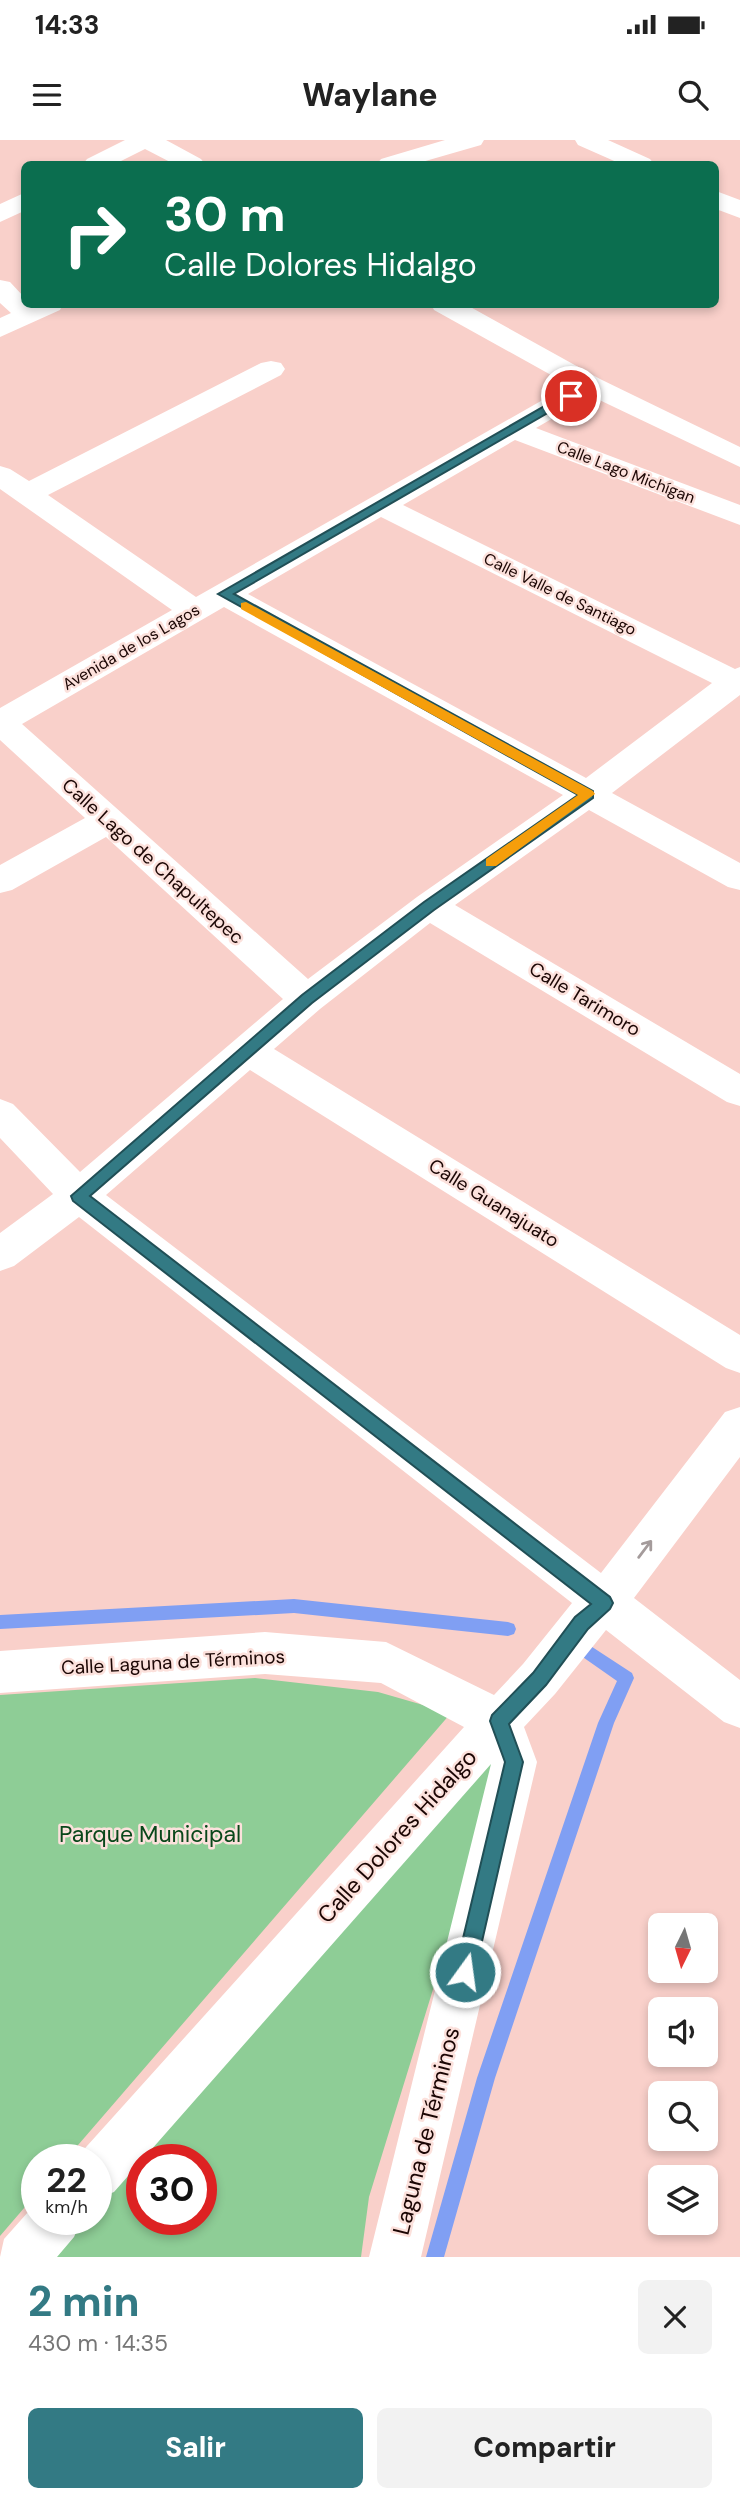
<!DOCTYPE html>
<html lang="es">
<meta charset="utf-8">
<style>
body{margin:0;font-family:"DM Sans",sans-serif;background:#f2f2f2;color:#222;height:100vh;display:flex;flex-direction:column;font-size:26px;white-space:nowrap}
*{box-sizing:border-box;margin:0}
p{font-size:23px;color:#767676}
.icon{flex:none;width:38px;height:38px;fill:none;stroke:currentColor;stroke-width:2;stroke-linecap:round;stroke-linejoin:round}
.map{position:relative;height:2117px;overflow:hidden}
.drawer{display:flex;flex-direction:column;background:#fff;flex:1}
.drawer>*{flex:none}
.guide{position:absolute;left:21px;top:21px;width:698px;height:147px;border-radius:10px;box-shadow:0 4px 10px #0003;background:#0b6e4f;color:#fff;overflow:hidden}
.needle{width:46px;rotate:185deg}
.fabs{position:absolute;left:648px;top:1773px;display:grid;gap:14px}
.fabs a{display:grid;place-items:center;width:70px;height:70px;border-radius:10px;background:#fff;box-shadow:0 4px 10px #0003;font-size:35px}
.speed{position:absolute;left:21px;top:2004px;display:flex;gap:14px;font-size:35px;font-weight:700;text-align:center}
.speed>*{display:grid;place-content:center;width:91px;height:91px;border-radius:50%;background:#fff;box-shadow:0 4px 10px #0003;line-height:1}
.speed small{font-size:18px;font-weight:400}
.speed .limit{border:10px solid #d22;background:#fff;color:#111}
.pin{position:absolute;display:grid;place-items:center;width:60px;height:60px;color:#fff;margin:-30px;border:4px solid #fff;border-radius:50%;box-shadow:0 2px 7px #0007}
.me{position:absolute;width:77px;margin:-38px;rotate:14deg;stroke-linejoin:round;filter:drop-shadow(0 0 5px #0008)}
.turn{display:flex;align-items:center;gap:24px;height:147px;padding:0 28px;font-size:32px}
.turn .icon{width:91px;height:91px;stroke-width:2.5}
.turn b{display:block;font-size:49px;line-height:60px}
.round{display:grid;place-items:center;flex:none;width:74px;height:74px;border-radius:10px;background:#f2f2f2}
.headline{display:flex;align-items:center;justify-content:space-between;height:119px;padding:0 28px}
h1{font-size:42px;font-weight:800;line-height:52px;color:#337a84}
.primary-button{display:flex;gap:14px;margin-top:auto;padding:14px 28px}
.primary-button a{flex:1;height:80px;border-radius:10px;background:#337a84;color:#fff;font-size:28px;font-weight:800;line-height:80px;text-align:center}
.primary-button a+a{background:#f2f2f2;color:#222}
.status{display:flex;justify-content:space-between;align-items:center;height:49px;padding:0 35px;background:#fff;direction:ltr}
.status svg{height:19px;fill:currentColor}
header{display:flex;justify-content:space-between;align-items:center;height:91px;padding:0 28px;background:#fff;font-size:32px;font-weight:800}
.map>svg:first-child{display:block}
.green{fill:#8ecd96;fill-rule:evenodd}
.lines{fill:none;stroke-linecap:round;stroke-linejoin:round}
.stream{fill:#809ff3;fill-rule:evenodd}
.minor{fill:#fff;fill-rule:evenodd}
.oneway{stroke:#a49b9b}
.route{fill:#337a84;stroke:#214f56;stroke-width:2}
.slow{fill:#f59e0b}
.labels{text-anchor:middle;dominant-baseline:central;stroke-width:5;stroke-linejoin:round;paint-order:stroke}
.far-street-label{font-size:16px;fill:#1b0604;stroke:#fce1dc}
.street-label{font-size:19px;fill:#1b0604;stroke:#fce1dc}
.near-park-label{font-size:23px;fill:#09471a;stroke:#fce1dc}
.near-street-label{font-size:23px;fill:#1b0604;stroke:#fce1dc}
</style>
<div class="status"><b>14:33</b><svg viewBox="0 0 49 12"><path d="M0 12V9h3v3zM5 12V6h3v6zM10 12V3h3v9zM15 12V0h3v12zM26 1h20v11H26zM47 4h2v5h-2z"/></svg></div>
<header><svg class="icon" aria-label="menu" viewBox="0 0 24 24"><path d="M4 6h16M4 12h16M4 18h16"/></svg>Waylane<svg class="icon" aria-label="search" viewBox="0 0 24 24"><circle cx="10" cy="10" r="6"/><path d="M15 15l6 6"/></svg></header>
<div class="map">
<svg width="740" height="2117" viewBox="0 0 740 2117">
<rect width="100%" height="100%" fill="#f9d0ca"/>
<path class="green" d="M 255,1538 L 378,1552 L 451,1573 L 66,2019 L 37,2020 L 37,2053 L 0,2096 L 0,1555 Z
M 505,1616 L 369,2057 L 361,2117 L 53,2117 L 85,2079 L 96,2079 L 96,2066 L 462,1638 ZM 142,2020 L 201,2020 L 201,2079 L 142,2079 Z"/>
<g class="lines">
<path class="stream" d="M 294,1459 L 508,1482 L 514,1484 L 516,1489 L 514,1494 L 508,1496 L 294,1473 L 0,1489 L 0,1475 Z
M 583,1501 L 632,1533 L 634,1538 L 614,1583 L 495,1938 L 444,2117 L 426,2117 L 477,1938 L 598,1583 L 617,1541 L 577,1513 L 575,1508 L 577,1503 Z"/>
<path class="minor" d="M 125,0 L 166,0 L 201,19 L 205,24 L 174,24 L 145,9 L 115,24 L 83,24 L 87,19 Z
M 445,0 L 484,0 L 481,5 L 415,24 L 377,24 L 381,19 Z
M 575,0 L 608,0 L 650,19 L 654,24 L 621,24 L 578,5 Z
M 716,51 L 740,60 L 740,78 L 716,69 Z
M 24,53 L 24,71 L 0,82 L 0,64 Z
M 0,140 L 10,142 L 24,157 L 24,164 L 63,164 L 60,170 L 0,197 L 0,178 L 11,173 L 0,163 Z
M 431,164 L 465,164 L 600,239 L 740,307 L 740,327 L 591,256 L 536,288 L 740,365 L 740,385 L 515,300 L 403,365 L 735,529 L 740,527 L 740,555 L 612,653 L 740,723 L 740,750 L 728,747 L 589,670 L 455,765 L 740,934 L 740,966 L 727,962 L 430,783 L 320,869 L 274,909 L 740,1195 L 740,1233 L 726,1228 L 250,930 L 106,1055 L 601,1433 L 725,1272 L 740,1267 L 740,1317 L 634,1458 L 740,1540 L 740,1588 L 724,1582 L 606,1490 L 555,1554 L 524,1587 L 537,1622 L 421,2117 L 369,2117 L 491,1624 L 114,2052 L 96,2059 L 96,2020 L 77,2020 L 78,2016 L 464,1587 L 381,1543 L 265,1534 L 0,1553 L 0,1511 L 265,1492 L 386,1502 L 494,1555 L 523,1524 L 572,1463 L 79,1077 L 14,1126 L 0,1131 L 0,1093 L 53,1054 L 0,998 L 0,959 L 13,964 L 80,1032 L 283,859 L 106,697 L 12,750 L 0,753 L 0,725 L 85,678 L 0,600 L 0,568 L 172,470 L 0,349 L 0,326 L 10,329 L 29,341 L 261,223 L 271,221 L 281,223 L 285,229 L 281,235 L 48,355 L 196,457 L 569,245 L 434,170 ZM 381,377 L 712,543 L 586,638 L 248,454 ZM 224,467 L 563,655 L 417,757 L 308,839 L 22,584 Z
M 37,2062 L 37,2079 L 82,2079 L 74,2097 L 57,2117 L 0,2117 L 4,2099 Z"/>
</g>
<defs><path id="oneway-shaft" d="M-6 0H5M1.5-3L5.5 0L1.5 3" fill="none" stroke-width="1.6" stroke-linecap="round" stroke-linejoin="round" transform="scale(1.75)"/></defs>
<use class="oneway" href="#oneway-shaft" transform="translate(645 1409) rotate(-53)"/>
<path class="route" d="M 567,253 L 577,256 L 234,454 L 593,651 L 593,658 L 434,770 L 312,863 L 90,1056 L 610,1457 L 613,1463 L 610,1469 L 588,1489 L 546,1545 L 509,1584 L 523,1622 L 475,1832 L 472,1839 L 465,1842 L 458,1839 L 455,1832 L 505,1622 L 490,1581 L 492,1575 L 533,1533 L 575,1477 L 591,1464 L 73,1061 L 71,1056 L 302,855 L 424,762 L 578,655 L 218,454 Z"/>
<path class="slow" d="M 246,462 L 593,651 L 595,654 L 496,726 L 486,726 L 486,719 L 578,655 L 241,469 L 241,463 Z"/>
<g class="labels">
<g class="far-street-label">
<text transform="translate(626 332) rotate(21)">Calle Lago Michígan</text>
<text transform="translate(560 454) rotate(26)">Calle Valle de Santiago</text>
<text transform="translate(131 507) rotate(-30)">Avenida de los Lagos</text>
</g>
<g class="street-label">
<text transform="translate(153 721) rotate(42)">Calle Lago de Chapultepec</text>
<text transform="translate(585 859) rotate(31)">Calle Tarimoro</text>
<text transform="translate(494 1063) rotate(32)">Calle Guanajuato</text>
<text transform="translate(173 1522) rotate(-3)">Calle Laguna de Términos</text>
</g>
<g class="near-park-label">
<text x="150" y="1694">Parque Municipal</text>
</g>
<g class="near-street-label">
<text transform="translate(397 1696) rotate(-48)">Calle Dolores Hidalgo</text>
<text transform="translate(426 1991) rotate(-76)">Laguna de Términos</text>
</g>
</g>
</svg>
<div class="fabs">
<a><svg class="needle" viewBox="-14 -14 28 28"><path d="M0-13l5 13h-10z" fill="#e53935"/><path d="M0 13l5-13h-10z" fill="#767676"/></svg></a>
<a><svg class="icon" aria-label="sound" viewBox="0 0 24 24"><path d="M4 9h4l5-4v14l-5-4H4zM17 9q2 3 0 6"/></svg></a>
<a><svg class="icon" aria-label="search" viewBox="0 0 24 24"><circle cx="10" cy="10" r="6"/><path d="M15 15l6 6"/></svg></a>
<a><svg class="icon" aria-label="layers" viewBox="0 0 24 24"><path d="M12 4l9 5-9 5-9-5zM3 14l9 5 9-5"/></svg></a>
</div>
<div class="speed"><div>22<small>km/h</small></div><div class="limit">30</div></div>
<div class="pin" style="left:571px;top:256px;background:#d93025"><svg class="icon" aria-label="arrive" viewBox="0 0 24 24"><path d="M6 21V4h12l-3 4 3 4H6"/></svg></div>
<svg class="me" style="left:465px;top:1832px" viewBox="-20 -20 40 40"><circle r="17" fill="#337a84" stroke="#fff" stroke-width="3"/><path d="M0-11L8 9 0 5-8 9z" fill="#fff"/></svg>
<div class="guide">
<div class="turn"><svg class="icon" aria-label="right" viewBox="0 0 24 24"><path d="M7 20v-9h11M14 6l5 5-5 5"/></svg><div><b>30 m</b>Calle Dolores Hidalgo</div></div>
</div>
</div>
<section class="drawer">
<div class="headline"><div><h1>2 min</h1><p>430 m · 14:35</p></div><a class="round"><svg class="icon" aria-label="close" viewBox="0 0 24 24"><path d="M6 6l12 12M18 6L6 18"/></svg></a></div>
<div class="primary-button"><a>Salir</a><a>Compartir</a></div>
</section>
